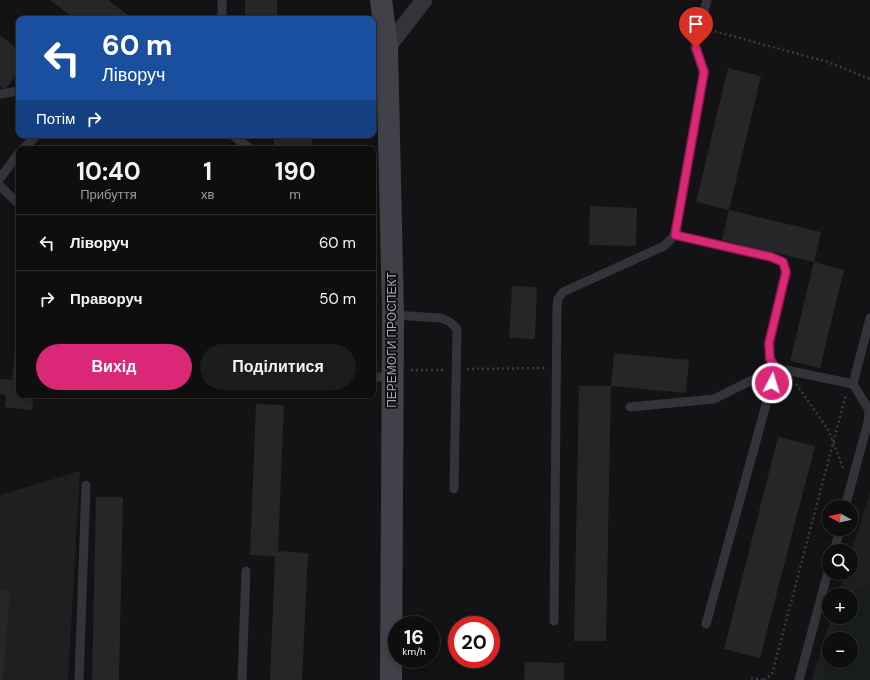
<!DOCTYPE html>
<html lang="uk">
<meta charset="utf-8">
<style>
body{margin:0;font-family:"DM Sans",sans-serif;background:#1c1c1d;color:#f1f3f6;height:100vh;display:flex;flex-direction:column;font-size:15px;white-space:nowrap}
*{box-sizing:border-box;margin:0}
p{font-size:13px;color:#9b9c9e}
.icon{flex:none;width:22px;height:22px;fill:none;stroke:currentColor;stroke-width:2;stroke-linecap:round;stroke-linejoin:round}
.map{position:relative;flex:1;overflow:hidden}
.drawer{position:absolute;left:16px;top:146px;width:360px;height:252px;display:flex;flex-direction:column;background:#0e0e0f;border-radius:8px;box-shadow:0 2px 6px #0003,0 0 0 1px #2e2e2f}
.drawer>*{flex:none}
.banner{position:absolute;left:16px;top:16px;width:360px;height:122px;border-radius:8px;box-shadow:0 2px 6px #0003,0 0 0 1px #2e2e2f;background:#1a4fa0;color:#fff;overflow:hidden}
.needle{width:26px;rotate:278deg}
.tools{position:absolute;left:822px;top:500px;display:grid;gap:8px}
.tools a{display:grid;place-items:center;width:36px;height:36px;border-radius:50%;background:#0e0e0f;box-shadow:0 2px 6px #0003,0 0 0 1px #2e2e2f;font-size:20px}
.speed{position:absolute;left:388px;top:616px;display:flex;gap:8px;font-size:20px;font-weight:700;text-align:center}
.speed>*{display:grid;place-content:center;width:52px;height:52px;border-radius:50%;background:#0e0e0f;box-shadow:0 2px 6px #0003,0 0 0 1px #2e2e2f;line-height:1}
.speed small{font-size:10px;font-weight:400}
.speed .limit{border:6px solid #d22;background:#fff;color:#111}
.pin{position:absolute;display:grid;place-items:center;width:34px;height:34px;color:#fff;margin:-41px -17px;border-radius:50% 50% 50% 0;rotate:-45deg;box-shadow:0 0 4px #0007}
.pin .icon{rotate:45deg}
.me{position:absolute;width:44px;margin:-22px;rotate:5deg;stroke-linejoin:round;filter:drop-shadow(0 0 3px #0008)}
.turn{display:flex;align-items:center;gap:14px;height:84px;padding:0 20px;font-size:18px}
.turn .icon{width:52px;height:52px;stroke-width:2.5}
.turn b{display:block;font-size:28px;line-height:34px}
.then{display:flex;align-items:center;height:38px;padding:0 20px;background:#0003;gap:8px;font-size:15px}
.eta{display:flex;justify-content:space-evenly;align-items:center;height:68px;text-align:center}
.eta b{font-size:24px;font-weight:700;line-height:28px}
.button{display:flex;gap:8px;margin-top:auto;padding:8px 20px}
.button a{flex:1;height:46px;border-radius:24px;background:#db2777;color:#fff;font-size:16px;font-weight:700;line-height:46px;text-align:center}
.button a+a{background:#1c1c1d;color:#f1f3f6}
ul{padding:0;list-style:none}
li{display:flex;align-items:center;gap:12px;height:56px;padding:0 20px;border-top:1px solid #2e2e2f}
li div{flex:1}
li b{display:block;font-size:15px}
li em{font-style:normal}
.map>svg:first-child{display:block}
.built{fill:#1f1e21;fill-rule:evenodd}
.green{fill:#181f1a}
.building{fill:#262528}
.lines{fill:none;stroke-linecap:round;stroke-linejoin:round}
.path{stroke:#393a40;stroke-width:2.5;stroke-dasharray:2 3;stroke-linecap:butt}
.lane{stroke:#333339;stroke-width:9}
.street{stroke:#333339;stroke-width:17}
.secondary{stroke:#414249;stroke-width:22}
.route-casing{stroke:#8e194d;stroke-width:10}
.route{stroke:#db2777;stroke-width:7}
.labels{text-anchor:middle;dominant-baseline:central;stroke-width:4;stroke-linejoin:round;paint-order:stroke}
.street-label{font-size:12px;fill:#a3a6b5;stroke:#0e0d0f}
</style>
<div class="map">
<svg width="870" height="680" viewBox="0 0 870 680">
<rect width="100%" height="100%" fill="#131214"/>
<path class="built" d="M 80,471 L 68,680 L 0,680 L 0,495 Z
M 870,492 L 870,680 L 812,680 L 831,617 L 851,617 L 851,595 L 838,595 L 845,573 L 851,573 L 851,553 ZM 829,639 L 851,639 L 851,661 L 829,661 Z"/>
<path class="green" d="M 870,585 L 870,680 L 822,680 L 829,648 L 829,661 L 851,661 L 851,639 L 831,639 L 836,617 L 851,617 L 851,595 L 848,595 L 859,587 Z"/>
<path class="building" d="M 50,0 L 108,0 L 133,19 L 75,19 Z
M 245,0 L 277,0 L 277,19 L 245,19 Z
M 0,35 L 19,50 L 19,72 L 5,90 L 0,86 Z
M 728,68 L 761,76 L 729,210 L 821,232 L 814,262 L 722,240 L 729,210 L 696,202 Z
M 274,135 L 312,135 L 312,149 L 274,149 Z
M 590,206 L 637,208 L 636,246 L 589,245 Z
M 814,262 L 844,270 L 820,368 L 790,361 Z
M 512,286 L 537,287 L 535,339 L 509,338 Z
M 17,327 L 19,327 L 19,395 L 34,395 L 32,410 L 5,407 L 6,395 L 0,394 L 0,379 L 12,380 Z
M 614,353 L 689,360 L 686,393 L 611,386 L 606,641 L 574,641 L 579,386 L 611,386 Z
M 256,404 L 284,405 L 278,551 L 308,553 L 302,680 L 270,680 L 275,556 L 250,555 Z
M 778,437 L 815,446 L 760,658 L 724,649 Z
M 96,497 L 123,497 L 119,680 L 92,680 Z
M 0,589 L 10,590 L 3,680 L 0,680 Z
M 525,662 L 564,663 L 564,680 L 524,680 Z"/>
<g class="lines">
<path class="path" d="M 710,30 L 828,62 L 870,79
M 467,369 L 546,368
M 411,370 L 446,370
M 796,384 L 829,431 L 843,468
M 751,678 L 764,680
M 764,680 L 772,674 L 846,394"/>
<path class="lane" d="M 222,0 L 222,19
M 0,94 L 19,91
M 232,135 L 251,149
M 23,149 L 37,135
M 0,178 L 19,153
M 0,186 L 19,204
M 393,315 L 441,318 L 450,322 L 457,329 L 454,489
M 373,377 L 393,377
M 630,407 L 714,399 L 776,368 L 770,359 L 769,343 L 786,272 L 783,262 L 771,257 L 675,235
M 845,507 L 868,422 L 869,410 L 853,384 L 870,318
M 834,551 L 840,529
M 554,621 L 557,306 L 558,299 L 563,292 L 664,246 L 675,235 L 704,72 L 695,48 L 707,0
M 706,624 L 776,368 L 853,384
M 79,680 L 86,485
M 242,680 L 246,571
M 799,680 L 829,568"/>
<path class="street" d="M 387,48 L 424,0"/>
<path class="secondary" d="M 381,0 L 387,48 L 393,315 L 391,680"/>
</g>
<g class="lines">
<defs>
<path id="route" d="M 696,48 L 704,72 L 675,235 L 771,257 L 783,262 L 786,272 L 769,343 L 770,359 L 776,368 L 772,383"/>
</defs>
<use href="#route" class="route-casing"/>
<use href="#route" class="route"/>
</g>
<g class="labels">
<g class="street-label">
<text transform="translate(392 340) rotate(-90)">ПЕРЕМОГИ ПРОСПЕКТ</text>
</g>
</g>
</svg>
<div class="tools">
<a><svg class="needle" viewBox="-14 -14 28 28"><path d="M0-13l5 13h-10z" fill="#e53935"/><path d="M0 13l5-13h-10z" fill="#9b9c9e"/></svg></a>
<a><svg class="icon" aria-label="search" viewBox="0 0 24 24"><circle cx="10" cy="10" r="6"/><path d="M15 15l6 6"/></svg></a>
<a>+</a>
<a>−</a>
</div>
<div class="speed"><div>16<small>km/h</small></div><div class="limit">20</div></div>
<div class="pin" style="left:696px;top:48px;background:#d93025"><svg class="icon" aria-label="arrive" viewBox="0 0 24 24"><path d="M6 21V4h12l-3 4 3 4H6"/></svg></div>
<svg class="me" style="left:772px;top:383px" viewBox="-20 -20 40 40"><circle r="17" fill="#db2777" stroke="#fff" stroke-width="3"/><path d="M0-11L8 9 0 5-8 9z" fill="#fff"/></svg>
<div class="banner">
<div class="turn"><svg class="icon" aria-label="left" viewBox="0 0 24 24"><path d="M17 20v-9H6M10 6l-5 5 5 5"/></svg><div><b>60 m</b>Ліворуч</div></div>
<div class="then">Потім<svg class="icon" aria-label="right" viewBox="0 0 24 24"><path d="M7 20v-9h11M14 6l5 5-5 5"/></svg></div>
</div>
<section class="drawer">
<div class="eta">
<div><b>10:40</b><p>Прибуття</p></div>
<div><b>1</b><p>хв</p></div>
<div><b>190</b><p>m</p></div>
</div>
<ul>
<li><svg class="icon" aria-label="left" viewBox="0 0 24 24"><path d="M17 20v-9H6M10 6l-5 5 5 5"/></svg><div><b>Ліворуч</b></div><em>60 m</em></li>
<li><svg class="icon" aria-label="right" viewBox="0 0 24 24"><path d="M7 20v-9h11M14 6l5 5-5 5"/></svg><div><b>Праворуч</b></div><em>50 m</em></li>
</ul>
<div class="button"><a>Вихід</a><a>Поділитися</a></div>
</section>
</div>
